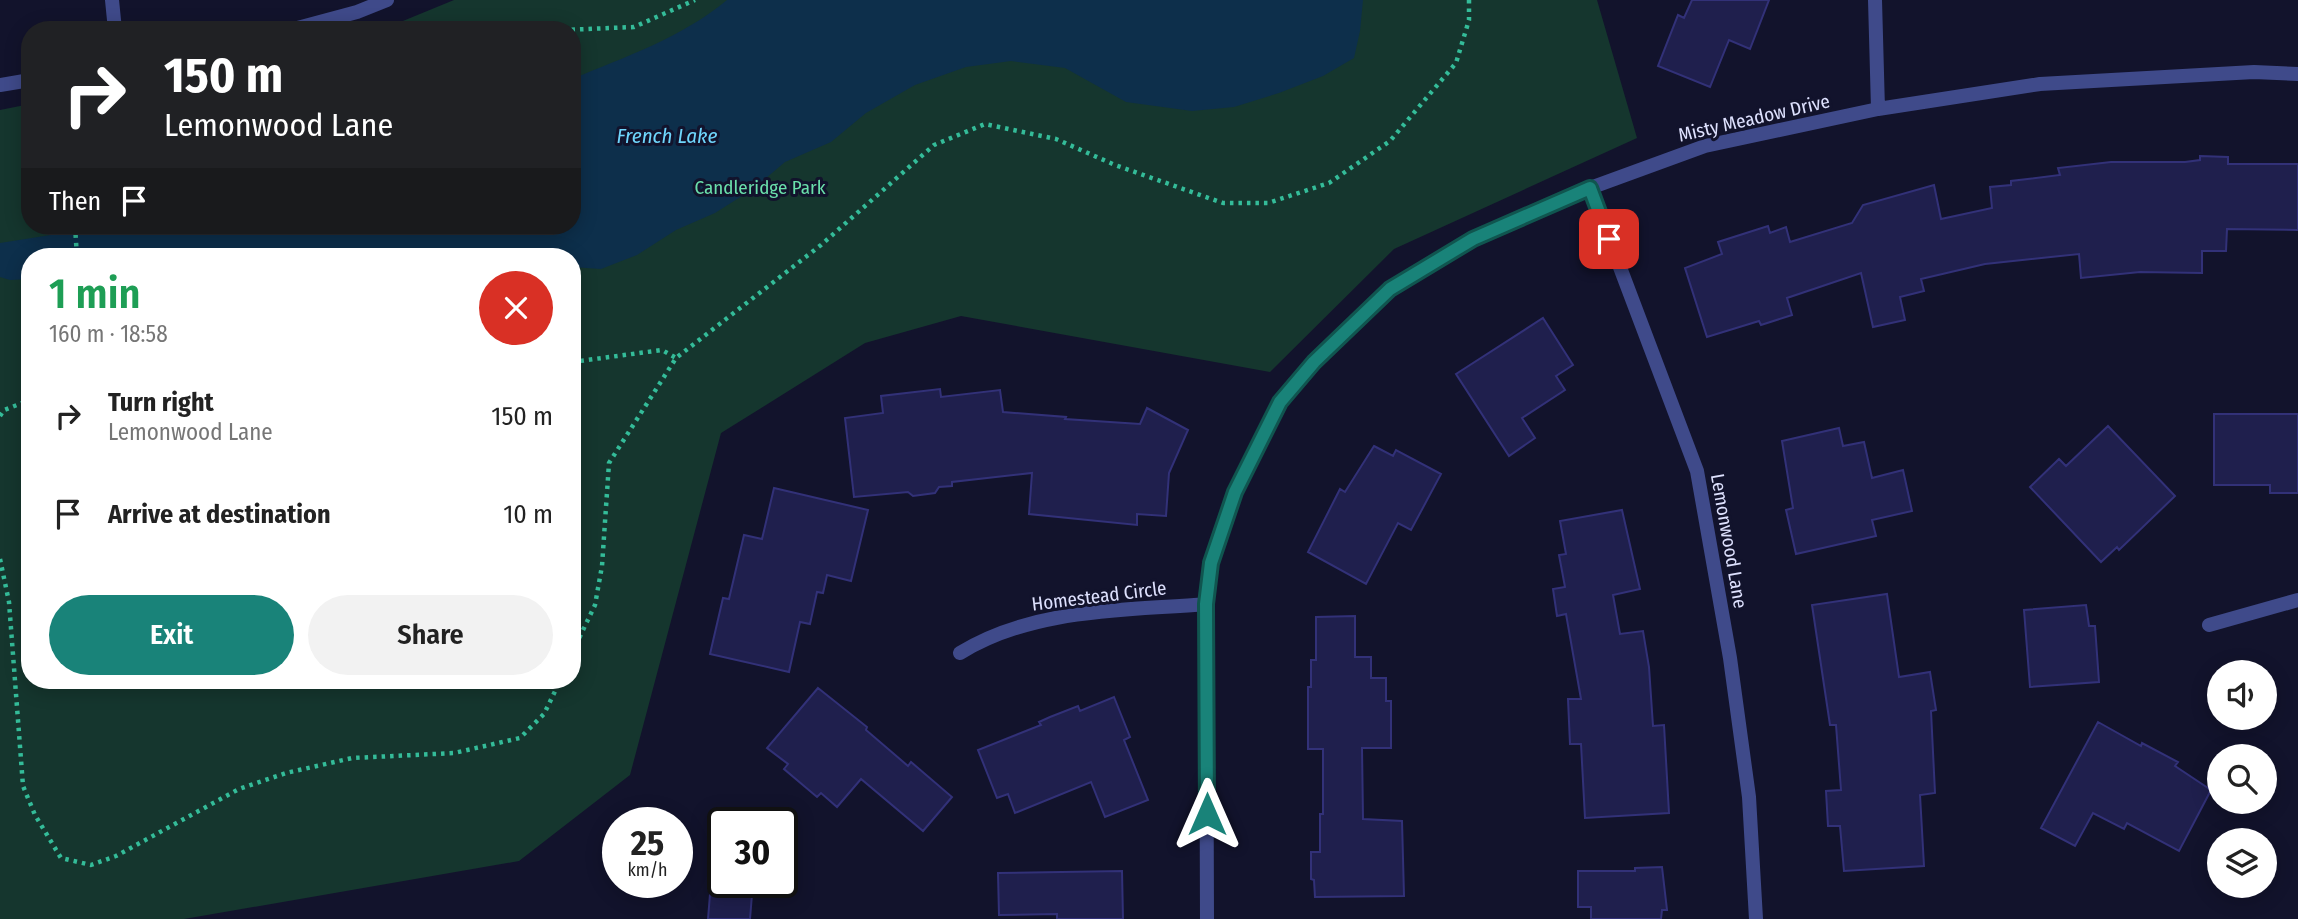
<!DOCTYPE html>
<meta charset="utf-8">
<style>
body{margin:0;font-family:"Fira Sans Condensed",sans-serif;background:#f2f2f2;color:#222;height:100vh;display:flex;flex-direction:column;font-size:26px;white-space:nowrap}
*{box-sizing:border-box;margin:0}
p{font-size:23px;color:#767676}
.icon{flex:none;width:38px;height:38px;fill:none;stroke:currentColor;stroke-width:2;stroke-linecap:round;stroke-linejoin:round}
.map{position:relative;flex:1;overflow:hidden}
.side{position:absolute;left:21px;top:248px;width:560px;height:441px;display:flex;flex-direction:column;background:#fff;border-radius:28px;box-shadow:0 4px 18px #0003}
.side>*{flex:none}
.banner{position:absolute;left:21px;top:21px;width:560px;height:214px;border-radius:28px;box-shadow:0 4px 18px #0003;background:#202124;color:#fff;overflow:hidden}
.fabs{position:absolute;left:2207px;top:660px;display:grid;gap:14px}
.fabs a{display:grid;place-items:center;width:70px;height:70px;border-radius:50%;background:#fff;box-shadow:0 4px 18px #0003;font-size:35px}
.speed{position:absolute;left:602px;top:807px;display:flex;gap:14px;font-size:35px;font-weight:700;text-align:center}
.speed>*{display:grid;place-content:center;width:91px;height:91px;border-radius:50%;background:#fff;box-shadow:0 4px 18px #0003;line-height:1}
.speed small{font-size:18px;font-weight:400}
.speed .limit{border:4px solid #111;border-radius:10px;background:#fff;color:#111}
.pin{position:absolute;display:grid;place-items:center;width:60px;height:60px;color:#fff;margin:-30px;border-radius:14px;box-shadow:0 4px 10px #0006}
.me{position:absolute;width:77px;margin:-38px;rotate:0deg;stroke-linejoin:round;filter:drop-shadow(0 0 5px #0008)}
.turn{display:flex;align-items:center;gap:24px;height:147px;padding:0 28px;font-size:32px}
.turn .icon{width:91px;height:91px;stroke-width:2.5}
.turn b{display:block;font-size:49px;line-height:60px}
.then{display:flex;align-items:center;height:66px;padding:0 28px;background:#0003;gap:14px;font-size:26px}
.round{display:grid;place-items:center;flex:none;width:74px;height:74px;border-radius:37px;background:#f2f2f2}
.head{display:flex;align-items:center;justify-content:space-between;height:119px;padding:0 28px}
h1{font-size:42px;font-weight:600;line-height:52px;color:#1e9e55}
.button{display:flex;gap:14px;margin-top:auto;padding:14px 28px}
.button a{flex:1;height:80px;border-radius:42px;background:#198379;color:#fff;font-size:28px;font-weight:600;line-height:80px;text-align:center}
.button a+a{background:#f2f2f2;color:#222}
ul{padding:0;list-style:none}
li{display:flex;align-items:center;gap:21px;height:98px;padding:0 28px}
li div{flex:1}
li b{display:block;font-size:26px}
li em{font-style:normal}
.map>svg:first-child{display:block}
.green{fill:#15362e;fill-rule:evenodd}
.water{fill:#0d2f4b}
.building{fill:#1f1f4d;stroke:#323178;stroke-width:2}
.lines{fill:none;stroke-linecap:round;stroke-linejoin:round}
.path{stroke:#34bc99;stroke-width:4.5;stroke-dasharray:3.5 5;stroke-linecap:butt}
.street{stroke:#3f4a8a;stroke-width:14}
.route-casing{stroke:#10554f;stroke-width:18}
.route{stroke:#198379;stroke-width:12}
.labels{text-anchor:middle;dominant-baseline:central;stroke-width:6;stroke-linejoin:round;paint-order:stroke}
.street-label{font-size:19px;fill:#dee1fe;stroke:#12132c}
.park-label{font-size:19px;fill:#6adfab;stroke:#12132c}
.water-label{font-size:21px;font-style:italic;fill:#6fd6fc;stroke:#12132c}
</style>
<div class="map">
<svg width="2298" height="919" viewBox="0 0 2298 919">
<rect width="100%" height="100%" fill="#12132c"/>
<path class="green" d="M 454,0 L 1597,0 L 1637,138 L 1394,249 L 1270,372 L 961,316 L 865,343 L 721,433 L 630,775 L 519,861 L 184,919 L 0,919 L 0,110 L 30,104 L 30,226 L 572,226 L 572,30 L 381,30 ZM 30,257 L 572,257 L 572,681 L 30,681 Z"/>
<path class="water" d="M 727,0 L 1363,0 L 1360,31 L 1354,58 L 1323,76 L 1279,93 L 1234,107 L 1192,111 L 1126,102 L 1065,68 L 1011,61 L 966,67 L 915,85 L 866,113 L 831,142 L 785,162 L 753,189 L 715,213 L 676,230 L 637,255 L 601,269 L 572,267 L 572,257 L 30,257 L 30,279 L 10,280 L 0,277 L 0,243 L 108,226 L 572,226 L 572,79 C 625,57 683,37 727,0 Z"/>
<path class="building" d="M 1692,0 L 1769,0 L 1750,49 L 1729,40 L 1710,87 L 1658,66 L 1678,15 L 1684,18 Z
M 2200,156 L 2228,157 L 2228,164 L 2298,164 L 2298,230 L 2227,229 L 2226,251 L 2202,251 L 2202,273 L 2140,272 L 2081,278 L 2079,254 L 1985,264 L 1921,279 L 1924,291 L 1900,297 L 1905,320 L 1873,327 L 1861,273 L 1787,298 L 1792,315 L 1761,325 L 1759,321 L 1707,337 L 1685,268 L 1722,254 L 1718,242 L 1768,226 L 1770,233 L 1786,227 L 1790,242 L 1852,223 L 1863,205 L 1934,185 L 1941,219 L 1992,208 L 1990,187 L 2011,185 L 2011,181 L 2060,175 L 2058,168 L 2111,162 L 2185,162 L 2200,160 Z
M 1543,318 L 1573,365 L 1556,376 L 1565,390 L 1522,418 L 1535,438 L 1509,456 L 1456,374 Z
M 940,389 L 941,397 L 1000,390 L 1003,412 L 1066,417 L 1065,419 L 1140,424 L 1147,408 L 1188,430 L 1169,473 L 1166,516 L 1137,514 L 1137,525 L 1029,514 L 1032,473 L 952,482 L 952,486 L 939,487 L 935,493 L 913,496 L 908,492 L 854,497 L 845,418 L 883,413 L 881,396 Z
M 2214,414 L 2298,414 L 2298,493 L 2270,493 L 2270,485 L 2214,485 Z
M 2108,426 L 2175,496 L 2119,550 L 2117,547 L 2101,562 L 2030,487 L 2059,459 L 2066,466 Z
M 1839,428 L 1843,446 L 1864,442 L 1872,478 L 1903,470 L 1912,511 L 1872,520 L 1876,536 L 1796,554 L 1786,510 L 1793,508 L 1782,441 Z
M 1374,446 L 1393,456 L 1396,450 L 1441,474 L 1411,530 L 1398,523 L 1366,584 L 1308,552 L 1340,489 L 1345,492 Z
M 774,488 L 868,510 L 851,581 L 827,575 L 823,593 L 817,592 L 810,624 L 800,622 L 789,672 L 710,654 L 723,598 L 729,599 L 744,535 L 762,539 Z
M 1622,510 L 1640,589 L 1613,595 L 1620,634 L 1643,631 L 1649,667 L 1653,726 L 1664,725 L 1669,813 L 1585,818 L 1581,744 L 1570,744 L 1568,699 L 1581,699 L 1566,614 L 1557,616 L 1553,589 L 1565,587 L 1559,555 L 1566,554 L 1560,521 Z
M 1887,594 L 1899,677 L 1930,672 L 1936,710 L 1931,711 L 1935,793 L 1920,795 L 1924,866 L 1844,871 L 1840,826 L 1828,826 L 1826,791 L 1841,790 L 1836,725 L 1830,725 L 1812,605 Z
M 2086,605 L 2089,626 L 2095,626 L 2099,682 L 2030,687 L 2024,610 Z
M 1355,616 L 1355,657 L 1371,657 L 1371,678 L 1386,678 L 1386,701 L 1391,701 L 1391,748 L 1362,748 L 1363,819 L 1402,821 L 1404,896 L 1315,897 L 1314,880 L 1311,879 L 1311,852 L 1320,852 L 1320,814 L 1323,814 L 1323,749 L 1308,749 L 1308,687 L 1311,687 L 1311,660 L 1316,660 L 1316,617 Z
M 818,688 L 867,727 L 866,730 L 908,766 L 911,762 L 952,797 L 923,831 L 861,779 L 837,807 L 821,793 L 817,797 L 784,769 L 788,764 L 767,748 Z
M 1114,697 L 1130,737 L 1124,740 L 1148,800 L 1105,817 L 1091,782 L 1015,813 L 1008,794 L 997,798 L 978,750 L 1041,725 L 1039,722 L 1050,717 L 1078,706 L 1080,711 Z
M 2098,722 L 2141,746 L 2142,743 L 2178,762 L 2175,766 L 2211,790 L 2179,851 L 2127,823 L 2124,829 L 2093,813 L 2075,846 L 2041,828 Z
M 1662,867 L 1667,910 L 1662,910 L 1661,919 L 1591,919 L 1591,907 L 1578,907 L 1578,871 L 1635,871 L 1635,868 Z
M 1122,871 L 1123,919 L 1057,919 L 1057,914 L 999,915 L 998,873 Z
M 711,882 L 753,882 L 750,919 L 708,919 Z"/>
<g class="lines">
<path class="path" d="M 563,30 L 634,27 L 695,0
M 75,226 L 77,257
M 572,362 L 662,350 L 676,358
M 0,416 L 4,410 L 30,400
M 0,559 L 9,602 L 23,786 L 35,815 L 61,858 L 91,865 L 116,856 L 239,789 L 286,773 L 352,758 L 454,753 L 520,738 L 544,714 L 560,681
M 572,653 L 595,605 L 602,566 L 609,463 L 676,358 L 821,245 L 934,145 L 985,124 L 1056,139 L 1115,165 L 1223,203 L 1268,203 L 1329,183 L 1390,141 L 1456,63 L 1469,20 L 1469,0"/>
<path class="street" d="M 112,0 L 115,30
M 1875,0 L 1878,109
M 290,30 L 357,12 L 387,0
M 0,85 L 30,80
M 1590,188 L 1697,471 L 1730,658 L 1749,797 L 1756,919
M 2209,625 L 2298,600
M 960,653 C 1033,608 1123,611 1206,604
M 1207,919 L 1206,604 L 1211,563 L 1235,492 L 1280,402 L 1314,362 L 1390,289 L 1473,239 L 1590,188 L 1705,146 L 1878,109 L 2040,84 L 2254,72 L 2298,74"/>
</g>
<g class="lines">
<defs>
<path id="route" d="M 1207,814 L 1206,604 L 1211,563 L 1235,492 L 1280,402 L 1314,362 L 1390,289 L 1473,239 L 1590,188 L 1609,239"/>
</defs>
<use href="#route" class="route-casing"/>
<use href="#route" class="route"/>
</g>
<g class="labels">
<g class="street-label">
<text transform="translate(1754 118) rotate(-13)">Misty Meadow Drive</text>
<text transform="translate(1729 541) rotate(80)">Lemonwood Lane</text>
<text transform="translate(1099 596) rotate(-7)">Homestead Circle</text>
</g>
<g class="park-label">
<text x="760" y="187">Candleridge Park</text>
</g>
<g class="water-label">
<text x="667" y="136">French Lake</text>
</g>
</g>
</svg>
<div class="fabs">
<a><svg class="icon" aria-label="sound" viewBox="0 0 24 24"><path d="M4 9h4l5-4v14l-5-4H4zM17 9q2 3 0 6"/></svg></a>
<a><svg class="icon" aria-label="search" viewBox="0 0 24 24"><circle cx="10" cy="10" r="6"/><path d="M15 15l6 6"/></svg></a>
<a><svg class="icon" aria-label="layers" viewBox="0 0 24 24"><path d="M12 4l9 5-9 5-9-5zM3 14l9 5 9-5"/></svg></a>
</div>
<div class="speed"><div>25<small>km/h</small></div><div class="limit">30</div></div>
<div class="pin" style="left:1609px;top:239px;background:#d93025"><svg class="icon" aria-label="arrive" viewBox="0 0 24 24"><path d="M6 21V4h12l-3 4 3 4H6"/></svg></div>
<svg class="me" style="left:1207px;top:814px" viewBox="-20 -20 40 40"><path d="M0-17L14 15 0 8-14 15z" fill="#198379" stroke="#fff" stroke-width="4"/></svg>
<div class="banner">
<div class="turn"><svg class="icon" aria-label="right" viewBox="0 0 24 24"><path d="M7 20v-9h11M14 6l5 5-5 5"/></svg><div><b>150 m</b>Lemonwood Lane</div></div>
<div class="then">Then<svg class="icon" aria-label="arrive" viewBox="0 0 24 24"><path d="M6 21V4h12l-3 4 3 4H6"/></svg></div>
</div>
<section class="side">
<div class="head"><div><h1>1 min</h1><p>160 m · 18:58</p></div><a class="round" style="background:#d93025;color:#fff"><svg class="icon" aria-label="close" viewBox="0 0 24 24"><path d="M6 6l12 12M18 6L6 18"/></svg></a></div>
<ul>
<li><svg class="icon" aria-label="right" viewBox="0 0 24 24"><path d="M7 20v-9h11M14 6l5 5-5 5"/></svg><div><b>Turn right</b><p>Lemonwood Lane</p></div><em>150 m</em></li>
<li><svg class="icon" aria-label="arrive" viewBox="0 0 24 24"><path d="M6 21V4h12l-3 4 3 4H6"/></svg><div><b>Arrive at destination</b></div><em>10 m</em></li>
</ul>
<div class="button"><a>Exit</a><a>Share</a></div>
</section>
</div>
